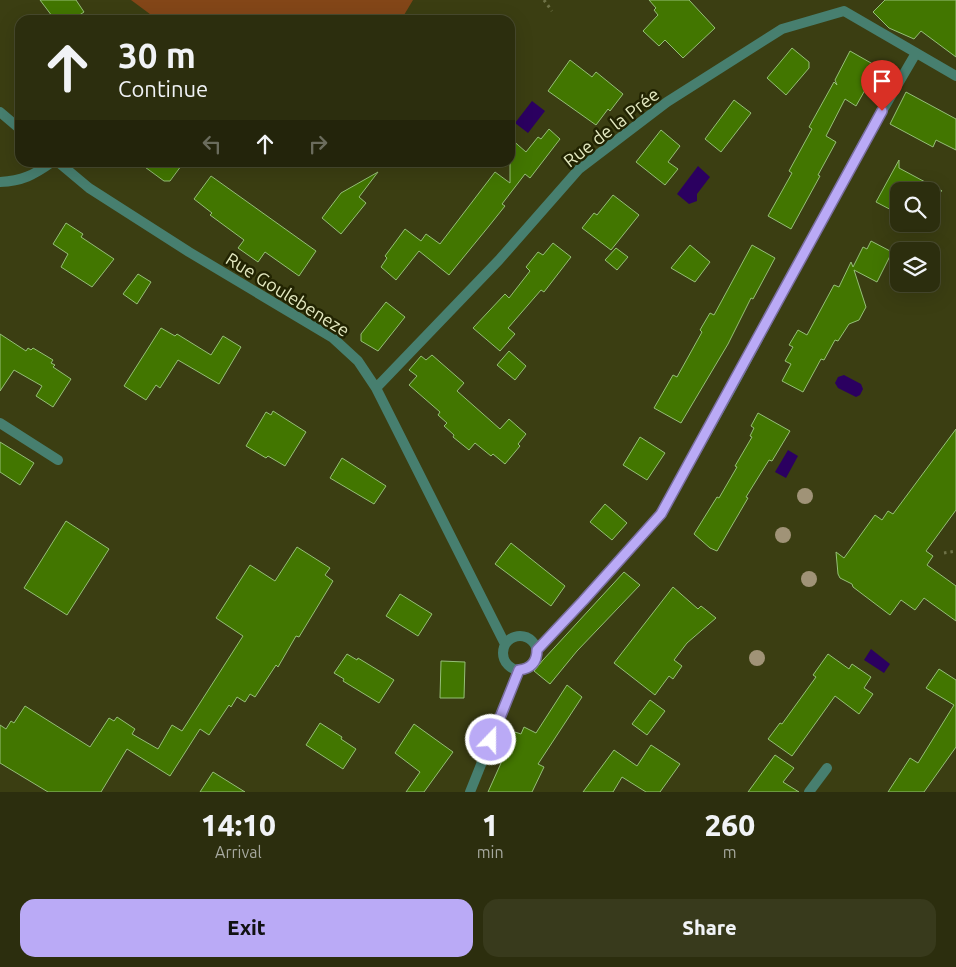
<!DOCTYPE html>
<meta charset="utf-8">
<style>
body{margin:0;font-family:Ubuntu,sans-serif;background:#383a1c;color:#f1f3f6;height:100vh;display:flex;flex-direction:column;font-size:19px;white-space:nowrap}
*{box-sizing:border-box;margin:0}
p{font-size:16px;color:#a6a89e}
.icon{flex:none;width:28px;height:28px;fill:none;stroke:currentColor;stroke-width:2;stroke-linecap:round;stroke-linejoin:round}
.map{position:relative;height:792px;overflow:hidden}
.side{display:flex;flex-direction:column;background:#2c2e0e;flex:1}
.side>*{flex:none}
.guide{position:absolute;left:15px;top:15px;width:500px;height:152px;border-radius:15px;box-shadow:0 5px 20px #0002,0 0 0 1px #484a2e;background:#2c2e0e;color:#f1f3f6;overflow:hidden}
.controls{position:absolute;left:890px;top:182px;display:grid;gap:10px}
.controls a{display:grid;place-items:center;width:50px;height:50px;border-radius:10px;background:#2c2e0e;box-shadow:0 5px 20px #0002,0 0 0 1px #484a2e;font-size:25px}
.pin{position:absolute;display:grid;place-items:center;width:42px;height:42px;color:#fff;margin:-51px -21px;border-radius:50% 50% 50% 0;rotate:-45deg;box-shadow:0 0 5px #0007}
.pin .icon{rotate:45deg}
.me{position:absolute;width:55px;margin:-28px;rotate:22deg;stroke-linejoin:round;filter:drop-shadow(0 0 4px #0008)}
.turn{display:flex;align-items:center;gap:18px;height:105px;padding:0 20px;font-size:22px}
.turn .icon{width:65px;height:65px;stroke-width:2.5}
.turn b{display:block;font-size:35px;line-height:42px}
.lanes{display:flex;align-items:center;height:48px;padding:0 20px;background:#0003;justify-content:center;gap:25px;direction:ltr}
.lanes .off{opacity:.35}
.eta{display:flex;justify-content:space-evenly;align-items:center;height:85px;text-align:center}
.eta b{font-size:30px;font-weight:800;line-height:35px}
.action{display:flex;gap:10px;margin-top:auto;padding:10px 20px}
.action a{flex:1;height:58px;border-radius:15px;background:#baaaf6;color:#111;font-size:20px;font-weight:800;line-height:58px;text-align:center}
.action a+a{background:#383a1c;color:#f1f3f6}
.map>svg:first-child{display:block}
.green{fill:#834618}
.water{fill:#2b0060}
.building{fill:#427600;stroke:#95bf77}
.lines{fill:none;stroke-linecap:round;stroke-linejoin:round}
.path{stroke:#6e7247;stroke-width:3;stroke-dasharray:2.5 4;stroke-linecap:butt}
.street{stroke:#477f6f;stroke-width:10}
.tree{fill:#a09377}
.route-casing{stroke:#796ea0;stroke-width:12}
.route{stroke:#baaaf6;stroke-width:9}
.labels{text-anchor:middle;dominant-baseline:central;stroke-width:5;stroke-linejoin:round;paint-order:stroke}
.street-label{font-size:18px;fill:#e4e9c1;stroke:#222402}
</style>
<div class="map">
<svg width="956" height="792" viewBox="0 0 956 792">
<rect width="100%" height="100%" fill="#3b3e12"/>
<path class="green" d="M 131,0 L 413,0 L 401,20 L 158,20 Z"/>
<path class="water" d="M 532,101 L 545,111 L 528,133 L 515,123 Z
M 698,166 L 710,177 L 697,194 L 697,201 L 689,204 L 677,194 Z
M 844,375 L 861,384 L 863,389 L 860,395 L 856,397 L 838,388 L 835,383 L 838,377 Z
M 788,450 L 798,456 L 786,478 L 775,472 Z
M 871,649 L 890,664 L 884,673 L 864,660 Z"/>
<path class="building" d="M 40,0 L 76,0 L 84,12 L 72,20 L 55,20 Z
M 649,0 L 689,0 L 715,28 L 683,58 L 665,40 L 659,46 L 643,31 L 658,15 L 654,10 L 656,8 Z
M 885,0 L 956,0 L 956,57 L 921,31 L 914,39 L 889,28 L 873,12 Z
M 792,48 L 809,62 L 809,68 L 786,95 L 767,78 Z
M 850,51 L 878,67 L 856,106 L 845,99 L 826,136 L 836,142 L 818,175 L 820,176 L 791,229 L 768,216 L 792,173 L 789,171 L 812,129 L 809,127 L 834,82 L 837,85 L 835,80 Z
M 570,60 L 592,77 L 596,72 L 623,94 L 610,111 L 608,109 L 596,125 L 548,91 Z
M 906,92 L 956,119 L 956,150 L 936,140 L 933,147 L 890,124 Z
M 734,100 L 751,113 L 721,152 L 705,139 Z
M 549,129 L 560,139 L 530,178 L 525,174 L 502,204 L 505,206 L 489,226 L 449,275 L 419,251 L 396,280 L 381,267 L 387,258 L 385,256 L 405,229 L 421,241 L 426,234 L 440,244 L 495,172 L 510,183 L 510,138 L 526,152 L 538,137 L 541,139 Z
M 661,130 L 680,146 L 668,162 L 678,169 L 665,185 L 636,162 Z
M 899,160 L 899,168 L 942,191 L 899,191 L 899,214 L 876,202 Z
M 138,162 L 184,162 L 170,181 L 164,181 Z
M 378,172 L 359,197 L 366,203 L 341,234 L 322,218 L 341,193 Z
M 211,176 L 316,251 L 299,276 L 265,252 L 258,262 L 238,248 L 244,240 L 210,215 L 212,213 L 194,199 Z
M 613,195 L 639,215 L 611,250 L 582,228 L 594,213 L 597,215 Z
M 66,223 L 83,234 L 81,237 L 114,259 L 92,287 L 61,267 L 68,254 L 53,244 Z
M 871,241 L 892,252 L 877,282 L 854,270 L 866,307 L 859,320 L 849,324 L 838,341 L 835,340 L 824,360 L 821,359 L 803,392 L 782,381 L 791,364 L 785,361 L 793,347 L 789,345 L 798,330 L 807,335 L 834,285 L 839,287 L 851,262 L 853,267 L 863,247 L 867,249 Z
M 553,243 L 571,257 L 544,292 L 541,290 L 508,328 L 515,334 L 500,351 L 473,328 L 505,294 L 509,298 L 530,271 L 526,267 L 538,252 L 543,255 Z
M 690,245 L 710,262 L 695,282 L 671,268 Z
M 752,245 L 775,258 L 753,299 L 751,298 L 728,344 L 681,423 L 654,408 L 673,375 L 677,377 L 702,332 L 700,330 L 710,313 L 714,315 Z
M 616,248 L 628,257 L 617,270 L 605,260 Z
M 138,274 L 151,282 L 137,304 L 123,294 Z
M 386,302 L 405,317 L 378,351 L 361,341 L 361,334 Z
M 161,328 L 175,336 L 177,334 L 211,355 L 223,336 L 241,347 L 219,384 L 178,360 L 160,388 L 156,385 L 146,400 L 124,386 Z
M 0,334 L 26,351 L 28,348 L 31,350 L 33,348 L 53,360 L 51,363 L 55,365 L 53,367 L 71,379 L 53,407 L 36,396 L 42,386 L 14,370 L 0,391 Z
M 509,351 L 526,366 L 515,380 L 497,365 Z
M 432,355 L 464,383 L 457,391 L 500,429 L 509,419 L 526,434 L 518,444 L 520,446 L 505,464 L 493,454 L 491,456 L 475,443 L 469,450 L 453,437 L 454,435 L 444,426 L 447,423 L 438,415 L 440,412 L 409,385 L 417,376 L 409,370 L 421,356 L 426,360 Z
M 273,411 L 306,432 L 285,466 L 268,456 L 266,458 L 246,446 L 266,412 L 271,415 Z
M 758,413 L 790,431 L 772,461 L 769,460 L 746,497 L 748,498 L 717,551 L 710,548 L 694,534 L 717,497 L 719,498 L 737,467 L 735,466 L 752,437 L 750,436 L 754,428 L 751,426 Z
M 956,429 L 956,510 L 926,551 L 933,556 L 927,565 L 956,586 L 956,621 L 924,598 L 915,610 L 901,600 L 890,615 L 853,587 L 852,584 L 840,578 L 838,574 L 836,552 L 844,558 L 875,515 L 882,520 L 888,511 L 893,514 Z
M 640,437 L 665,453 L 647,480 L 623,465 Z
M 0,442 L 34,463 L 20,485 L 0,472 Z
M 342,458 L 386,486 L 374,504 L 330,478 Z
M 605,504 L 627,523 L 612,540 L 590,522 Z
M 66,521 L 109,549 L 67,615 L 24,588 Z
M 511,543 L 565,586 L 551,606 L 495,564 Z
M 297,547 L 330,568 L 325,575 L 333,581 L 299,637 L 296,636 L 278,667 L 276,665 L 255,697 L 250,694 L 245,702 L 237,697 L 231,707 L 229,705 L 209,735 L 200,729 L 170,776 L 127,749 L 101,792 L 48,792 L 0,763 L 0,725 L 6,729 L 11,721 L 14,723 L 25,706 L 90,747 L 109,718 L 114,721 L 117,717 L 135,729 L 132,734 L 158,749 L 172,725 L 182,731 L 243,636 L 216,618 L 250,565 L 275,581 Z
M 624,572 L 640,585 L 577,651 L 550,684 L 534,671 L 543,660 Z
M 673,587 L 698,609 L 701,606 L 716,618 L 687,643 L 674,660 L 682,666 L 673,679 L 669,676 L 655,695 L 614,663 Z
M 400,594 L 432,614 L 418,636 L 386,616 Z
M 347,654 L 357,660 L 358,658 L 394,680 L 379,703 L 343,681 L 344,679 L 334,673 Z
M 828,654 L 849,669 L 852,664 L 871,677 L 864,688 L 873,694 L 859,714 L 835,696 L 792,756 L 768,739 L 780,723 L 782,724 L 816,677 L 813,675 Z
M 441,661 L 465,662 L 464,698 L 440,698 Z
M 939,669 L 956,680 L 956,747 L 924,792 L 888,792 L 910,758 L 918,763 L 954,705 L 926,688 Z
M 567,685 L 582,697 L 538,764 L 544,767 L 532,792 L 488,792 L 515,732 L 521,734 L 524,727 L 536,733 Z
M 650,700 L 665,711 L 647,735 L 632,724 Z
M 320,723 L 342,737 L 341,739 L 356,749 L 343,769 L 306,745 Z
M 414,724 L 453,752 L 424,792 L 406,792 L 420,772 L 395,753 Z
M 651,745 L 680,764 L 660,792 L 646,792 L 622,777 L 613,792 L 583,792 L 614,750 L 637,766 Z
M 775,755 L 794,768 L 783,782 L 799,792 L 748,792 Z
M 213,772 L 245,792 L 200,792 Z"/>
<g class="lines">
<path class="path" d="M 544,0 L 552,11
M 944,553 L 956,551"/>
<path class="street" d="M 0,112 L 20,129
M 58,162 L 89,188 L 189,252 L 333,338 L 358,361 L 376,388 L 505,644
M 0,182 C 22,181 34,175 52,162
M 376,388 L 499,260 L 579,169 L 667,102 L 782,29 L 844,11 L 956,76
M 0,423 L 58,460
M503 653a17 17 0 1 1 34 0a17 17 0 1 1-34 0Z
M 537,650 L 583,601 L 661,514 L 732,387 L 863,144 L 916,53
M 470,792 L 519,670
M 809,792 L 827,768"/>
</g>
<g class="tree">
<circle cx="805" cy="496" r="8"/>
<circle cx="783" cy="535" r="8"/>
<circle cx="809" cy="579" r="8"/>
<circle cx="757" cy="658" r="8"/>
</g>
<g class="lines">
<defs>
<path id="route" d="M 491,740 L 519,670 C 531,669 537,662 537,650 L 583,601 L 661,514 L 882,111"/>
</defs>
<use href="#route" class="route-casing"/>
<use href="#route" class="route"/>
</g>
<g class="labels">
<g class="street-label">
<text transform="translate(611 127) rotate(-38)">Rue de la Prée</text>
<text transform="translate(288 294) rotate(32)">Rue Goulebeneze</text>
</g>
</g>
</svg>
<div class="controls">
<a><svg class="icon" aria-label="search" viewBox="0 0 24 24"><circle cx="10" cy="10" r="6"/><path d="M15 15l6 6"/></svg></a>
<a><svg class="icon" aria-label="layers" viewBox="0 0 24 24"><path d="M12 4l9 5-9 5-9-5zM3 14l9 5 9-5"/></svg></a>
</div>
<div class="pin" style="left:882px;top:111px;background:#d93025"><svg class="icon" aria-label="arrive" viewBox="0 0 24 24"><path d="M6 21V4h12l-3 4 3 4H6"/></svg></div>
<svg class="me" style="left:491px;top:740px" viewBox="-20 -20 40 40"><circle r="17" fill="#baaaf6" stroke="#fff" stroke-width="3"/><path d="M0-11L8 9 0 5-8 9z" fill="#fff"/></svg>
<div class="guide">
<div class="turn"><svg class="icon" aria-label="ahead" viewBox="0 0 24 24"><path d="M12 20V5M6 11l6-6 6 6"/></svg><div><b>30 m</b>Continue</div></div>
<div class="lanes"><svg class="icon off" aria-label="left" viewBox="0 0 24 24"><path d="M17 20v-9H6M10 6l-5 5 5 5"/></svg><svg class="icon" aria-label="ahead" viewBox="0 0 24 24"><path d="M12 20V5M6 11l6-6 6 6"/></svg><svg class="icon off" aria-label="right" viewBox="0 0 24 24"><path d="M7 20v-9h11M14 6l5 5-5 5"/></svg></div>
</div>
</div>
<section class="side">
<div class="eta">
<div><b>14:10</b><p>Arrival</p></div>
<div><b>1</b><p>min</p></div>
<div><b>260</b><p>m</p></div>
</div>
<div class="action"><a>Exit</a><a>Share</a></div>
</section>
